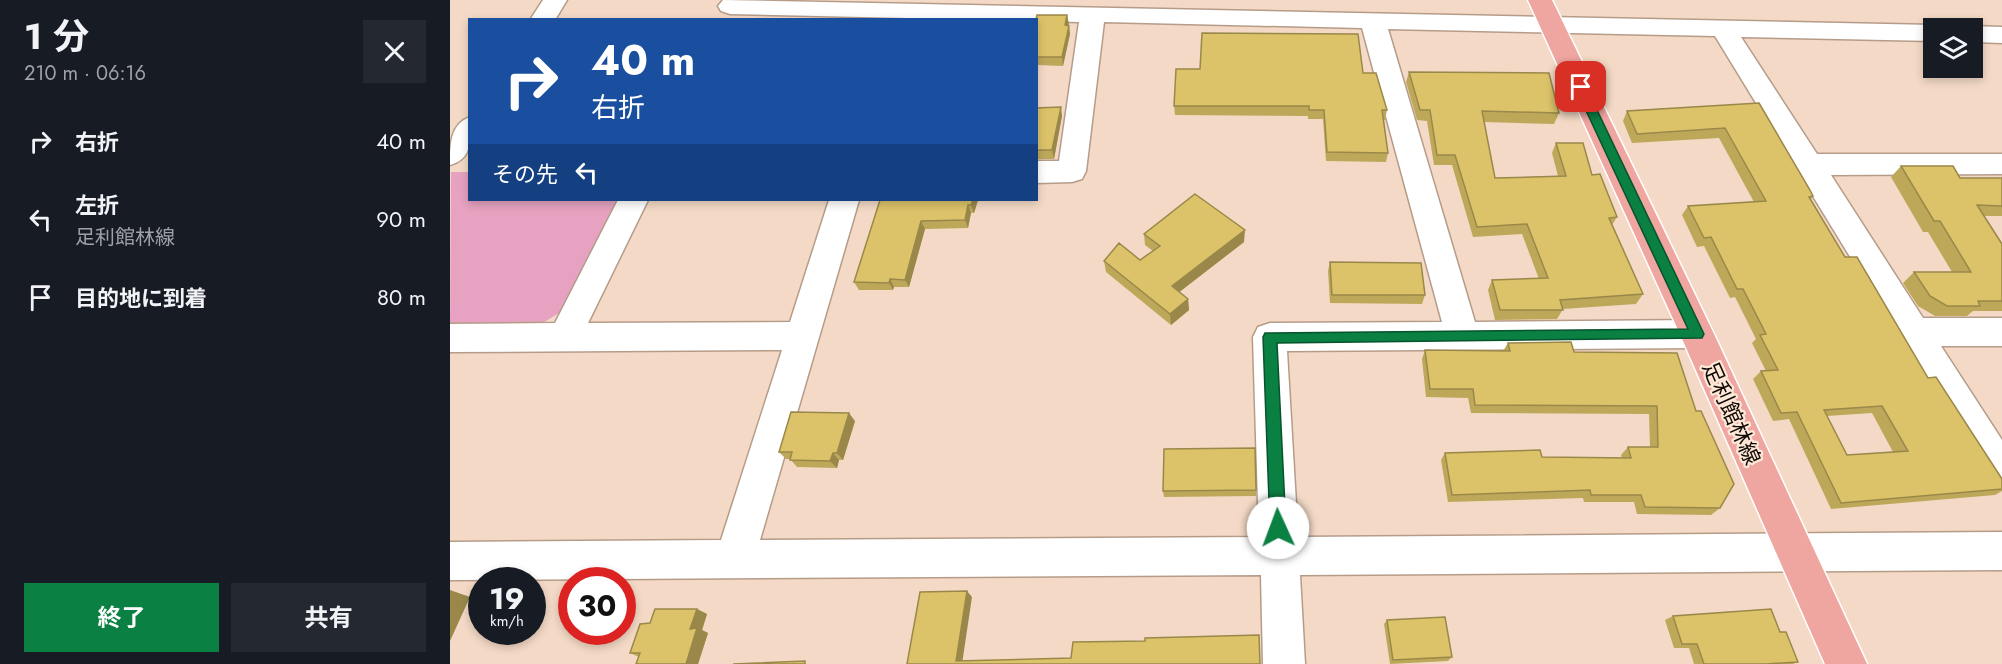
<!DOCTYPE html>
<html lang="ja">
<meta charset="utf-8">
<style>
body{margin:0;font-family:Jost,"Noto Sans JP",sans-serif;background:#242831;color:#f1f3f6;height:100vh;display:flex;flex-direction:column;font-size:22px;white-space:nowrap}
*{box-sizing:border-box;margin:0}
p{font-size:20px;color:#9ea1a6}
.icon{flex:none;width:33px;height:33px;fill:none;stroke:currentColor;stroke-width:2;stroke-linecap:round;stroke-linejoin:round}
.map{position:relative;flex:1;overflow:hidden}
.panel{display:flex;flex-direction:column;background:#171b24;width:450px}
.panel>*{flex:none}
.top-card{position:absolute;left:18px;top:18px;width:570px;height:183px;border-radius:0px;box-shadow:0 3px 9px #0003;background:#1a4fa0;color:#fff;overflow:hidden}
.controls{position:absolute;left:1473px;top:18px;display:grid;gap:12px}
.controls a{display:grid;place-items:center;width:60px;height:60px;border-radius:0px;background:#171b24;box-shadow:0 3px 9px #0003;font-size:30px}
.speed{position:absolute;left:18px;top:567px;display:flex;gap:12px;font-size:30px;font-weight:700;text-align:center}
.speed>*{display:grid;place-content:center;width:78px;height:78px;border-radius:50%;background:#171b24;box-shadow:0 3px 9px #0003;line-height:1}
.speed small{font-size:15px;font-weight:400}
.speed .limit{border:9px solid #d22;background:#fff;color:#111}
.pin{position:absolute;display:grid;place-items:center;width:51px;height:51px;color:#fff;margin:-26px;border-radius:12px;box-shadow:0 3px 9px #0006}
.me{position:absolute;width:66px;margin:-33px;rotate:358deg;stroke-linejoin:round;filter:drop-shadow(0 0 4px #0008)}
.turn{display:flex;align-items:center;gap:21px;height:126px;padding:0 24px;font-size:27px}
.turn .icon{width:78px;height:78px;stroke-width:2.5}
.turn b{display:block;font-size:42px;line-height:51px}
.then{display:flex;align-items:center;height:57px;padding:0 24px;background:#0003;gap:12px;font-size:22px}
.round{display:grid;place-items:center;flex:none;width:63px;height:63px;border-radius:0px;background:#242831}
.summary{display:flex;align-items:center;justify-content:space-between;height:102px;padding:0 24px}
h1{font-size:36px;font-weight:700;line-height:45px}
.primary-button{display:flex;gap:12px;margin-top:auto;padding:12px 24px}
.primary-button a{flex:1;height:69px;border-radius:0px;background:#0b8043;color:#fff;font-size:24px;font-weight:700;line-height:69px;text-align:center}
.primary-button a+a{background:#242831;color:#f1f3f6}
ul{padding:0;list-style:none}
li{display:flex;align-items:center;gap:18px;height:78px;padding:0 24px}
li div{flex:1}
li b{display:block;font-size:22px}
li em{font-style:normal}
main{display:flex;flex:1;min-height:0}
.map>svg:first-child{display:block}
.green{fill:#e6a2c0}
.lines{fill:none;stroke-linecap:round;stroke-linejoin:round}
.minor-casing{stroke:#b59c89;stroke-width:3}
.major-casing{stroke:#fff;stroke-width:3}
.minor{fill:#fff;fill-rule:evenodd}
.major{fill:#efa5a0;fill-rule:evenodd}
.wall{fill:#bda85a;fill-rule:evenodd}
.shaded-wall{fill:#9a884a}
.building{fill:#dcc369;stroke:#9a884a;stroke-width:1.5;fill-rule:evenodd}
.route{fill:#0b8043;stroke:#07532c;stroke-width:1.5}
.labels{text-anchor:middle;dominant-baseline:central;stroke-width:4.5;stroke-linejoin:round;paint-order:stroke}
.street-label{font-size:22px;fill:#120a05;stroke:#fde8d8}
</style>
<main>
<section class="panel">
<div class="summary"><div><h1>1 分</h1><p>210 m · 06:16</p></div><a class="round"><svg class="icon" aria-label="close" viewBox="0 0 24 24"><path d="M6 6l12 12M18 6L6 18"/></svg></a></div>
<ul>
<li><svg class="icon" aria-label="right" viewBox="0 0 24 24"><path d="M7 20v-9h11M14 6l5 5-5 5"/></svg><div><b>右折</b></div><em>40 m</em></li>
<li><svg class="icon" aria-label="left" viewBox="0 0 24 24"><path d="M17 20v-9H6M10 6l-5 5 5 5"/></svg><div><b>左折</b><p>足利館林線</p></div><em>90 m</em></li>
<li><svg class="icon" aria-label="arrive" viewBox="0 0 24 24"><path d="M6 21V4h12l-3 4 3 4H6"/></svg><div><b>目的地に到着</b></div><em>80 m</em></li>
</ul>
<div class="primary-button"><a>終了</a><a>共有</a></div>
</section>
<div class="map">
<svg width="1552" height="664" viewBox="0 0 1552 664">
<rect width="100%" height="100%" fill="#f4dac6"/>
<path class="green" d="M 1,172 L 19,172 L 20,200 L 170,200 L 114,310 L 86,327 L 0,328 Z"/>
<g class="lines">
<defs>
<path id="minor" d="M 93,0 L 117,0 L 105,20 L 80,20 Z
M 273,0 L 1484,25 L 1493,27 L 1484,28 L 1484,41 L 1291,37 L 1367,154 L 1552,154 L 1552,174 L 1381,175 L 1473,318 L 1552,318 L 1552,346 L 1491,346 L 1552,440 L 1552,489 L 1539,484 L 1265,36 L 938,29 L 1025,322 L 1247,320 L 1259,324 L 1264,334 L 1259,344 L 1247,348 L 837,351 L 848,537 L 1552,532 L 1552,570 L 850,575 L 855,664 L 813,664 L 811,575 L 0,580 L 0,542 L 271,540 L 332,350 L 0,352 L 0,324 L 105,323 L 168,200 L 198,200 L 138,323 L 340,322 L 379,200 L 409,200 L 310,540 L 809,537 L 803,337 L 808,327 L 820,323 L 992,322 L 912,28 L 654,22 L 636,171 L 632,179 L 622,182 L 586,183 L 586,161 L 609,161 L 629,22 L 280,14 L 271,11 L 268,6 Z
M 1522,26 L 1552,27 L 1552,43 L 1522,42 L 1522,28 L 1513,28 Z
M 20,117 C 20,138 24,158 0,165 C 0,145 0,124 20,117 Z"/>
<path id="major" d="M 1078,0 L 1102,0 L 1264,334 L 1417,664 L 1375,664 L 1230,334 Z"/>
</defs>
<use href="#minor" class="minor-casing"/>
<use href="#major" class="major-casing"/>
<use href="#minor" class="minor"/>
<use href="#major" class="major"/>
</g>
<path class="wall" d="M 617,15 L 620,34 L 613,66 L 586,65 L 586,20 Z
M 959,72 L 1109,113 L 1104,124 L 1034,122 L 1045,178 L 1108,176 L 1102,153 L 1106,143 L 1142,175 L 1167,217 L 1162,225 L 1193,294 L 1186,304 L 1113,309 L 1107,319 L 1045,320 L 1038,290 L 1042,280 L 1089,279 L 1072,234 L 1023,237 L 1002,165 L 984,165 L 977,121 L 967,120 L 956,82 Z
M 913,73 L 937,110 L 935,120 L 934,120 L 938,153 L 936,162 L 876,161 L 873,119 L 858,119 L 858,116 L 725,115 L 724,106 Z
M 1309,103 L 1363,196 L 1361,199 L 1395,257 L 1478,378 L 1552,479 L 1552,491 L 1545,495 L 1381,509 L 1339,419 L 1323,421 L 1303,379 L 1311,371 L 1316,371 L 1302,343 L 1306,339 L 1285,297 L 1280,298 L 1254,246 L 1247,247 L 1232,215 L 1238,206 L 1304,202 L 1269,138 L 1182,143 L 1173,121 L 1177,111 ZM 1422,413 L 1443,452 L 1397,455 L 1377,416 Z
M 586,108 L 612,116 L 604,159 L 586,159 Z
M 1451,166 L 1510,178 L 1552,178 L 1552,216 L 1534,216 L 1552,244 L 1552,311 L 1523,311 L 1517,316 L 1485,316 L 1468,306 L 1453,283 L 1464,272 L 1502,272 L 1478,232 L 1473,232 L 1441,177 Z
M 430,200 L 528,200 L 524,213 L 521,213 L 518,228 L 475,229 L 459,287 L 444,287 L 443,290 L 409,290 L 404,282 Z
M 694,234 L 794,242 L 729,292 L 738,299 L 739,310 L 721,325 L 656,272 L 654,261 L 690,260 L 703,251 L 695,245 Z
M 880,262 L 975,295 L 972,304 L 880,303 L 878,271 Z
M 1058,343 L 1124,352 L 1227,353 L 1270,508 L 1261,515 L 1187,514 L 1184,502 L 1134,502 L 1133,498 L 998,502 L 991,460 L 995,453 L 1092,457 L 1172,458 L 1171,455 L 1178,447 L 1200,447 L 1199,414 L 1021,413 L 1018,398 L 976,397 L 972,359 L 975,350 L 1053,351 Z
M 405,421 L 393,460 L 389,460 L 387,468 L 347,467 L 340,459 L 336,459 L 329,452 Z
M 806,490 L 806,496 L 714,497 L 713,491 Z
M 247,609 L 257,614 L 252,630 L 258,633 L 248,664 L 186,664 L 189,657 L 180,653 L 200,623 Z
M 1223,616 L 1330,632 L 1348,662 L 1343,664 L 1244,664 L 1239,648 L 1224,648 L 1215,620 Z
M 937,620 L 1002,657 L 998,661 L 940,664 L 934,624 Z"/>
<path class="shaded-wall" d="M 617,15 L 619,24 L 616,34 L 615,25 Z
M 619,26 L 620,34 L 613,66 L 612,57 Z
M 611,107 L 612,116 L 604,159 L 602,150 Z
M 523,200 L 528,200 L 524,213 L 521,205 Z
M 518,205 L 521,213 L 518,228 L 515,220 Z
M 471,221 L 475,229 L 459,287 L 455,280 Z
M 795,230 L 794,242 L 723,297 L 722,286 Z
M 440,279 L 444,287 L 443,290 L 439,283 Z
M 738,299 L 739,310 L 721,325 L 720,314 Z
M 399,413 L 405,421 L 393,460 L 387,453 Z
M 383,453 L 389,460 L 387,468 L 380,461 Z
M 0,590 L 20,597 L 0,641 Z
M 517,591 L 522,597 L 512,664 L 506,661 Z
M 247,609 L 257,614 L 252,630 L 258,633 L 248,664 L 236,664 L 240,629 Z"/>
<path class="building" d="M 587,15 L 617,15 L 615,25 L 619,26 L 612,57 L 586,57 L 586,20 Z
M 752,33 L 908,34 L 913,73 L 926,73 L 937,110 L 932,110 L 938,153 L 877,152 L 874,110 L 859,110 L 859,106 L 724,106 L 726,69 L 750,69 Z
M 959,72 L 1099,73 L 1109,113 L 1032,111 L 1045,178 L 1116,176 L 1106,143 L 1133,143 L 1142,175 L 1150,174 L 1167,217 L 1159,218 L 1193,294 L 1110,300 L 1113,310 L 1050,310 L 1042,280 L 1098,278 L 1077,224 L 1027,227 L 1005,155 L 987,155 L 980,110 L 970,110 Z
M 1309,103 L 1360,190 L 1363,196 L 1359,197 L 1395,257 L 1407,257 L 1478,378 L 1486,377 L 1552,479 L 1552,489 L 1391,503 L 1347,412 L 1331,413 L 1311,371 L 1328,370 L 1310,335 L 1316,334 L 1293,289 L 1287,289 L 1261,237 L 1254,238 L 1238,206 L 1316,201 L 1275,128 L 1187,134 L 1177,111 ZM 1432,406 L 1458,451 L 1397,455 L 1374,410 Z
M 611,107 L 602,150 L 586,150 L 586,108 Z
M 1451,166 L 1503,166 L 1510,178 L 1552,178 L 1552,206 L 1527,205 L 1552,244 L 1552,301 L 1528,301 L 1530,306 L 1497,306 L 1480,296 L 1464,272 L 1521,272 L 1490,221 L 1484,221 Z
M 745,194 L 795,230 L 722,286 L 738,299 L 720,314 L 654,261 L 669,243 L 690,260 L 710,246 L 694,234 Z
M 430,200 L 523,200 L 521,205 L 518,205 L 515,220 L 471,221 L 455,280 L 440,279 L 439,283 L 404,282 Z
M 880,262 L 971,263 L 975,295 L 882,295 Z
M 1121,342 L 1124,352 L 1227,353 L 1246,411 L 1251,411 L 1284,484 L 1270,508 L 1195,507 L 1191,495 L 1141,495 L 1140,490 L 1002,495 L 995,453 L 1090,450 L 1092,457 L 1181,458 L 1178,447 L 1208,447 L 1207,406 L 1025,405 L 1023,389 L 980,389 L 975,350 L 1060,351 L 1058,343 Z
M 341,412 L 399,413 L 387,453 L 383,453 L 380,461 L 340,460 L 342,452 L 329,452 Z
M 805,448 L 806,490 L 713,491 L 714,449 Z
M 517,591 L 506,661 L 621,658 L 623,642 L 695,641 L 695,638 L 809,635 L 810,664 L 457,664 L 470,592 Z
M 205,609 L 247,609 L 240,629 L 247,628 L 236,664 L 186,664 L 190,653 L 180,653 L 190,624 L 200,623 Z
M 1321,609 L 1330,632 L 1336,632 L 1348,662 L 1316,664 L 1254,664 L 1247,644 L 1232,644 L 1223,616 Z
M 995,617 L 1002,657 L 943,660 L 937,620 Z
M 355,661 L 355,664 L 283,664 Z"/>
<path class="route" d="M 1131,83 L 1136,87 L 1254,334 L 1252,338 L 827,343 L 836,528 L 834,534 L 828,536 L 823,534 L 820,528 L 813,337 L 815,333 L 1238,329 L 1125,87 Z"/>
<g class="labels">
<g class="street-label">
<text transform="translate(1282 413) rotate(66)">足利館林線</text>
</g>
</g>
</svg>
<div class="controls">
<a><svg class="icon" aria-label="layers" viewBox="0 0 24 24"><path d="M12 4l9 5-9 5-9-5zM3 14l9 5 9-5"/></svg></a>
</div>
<div class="speed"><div>19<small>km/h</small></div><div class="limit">30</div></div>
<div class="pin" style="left:1131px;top:87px;background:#d93025"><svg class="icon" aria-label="arrive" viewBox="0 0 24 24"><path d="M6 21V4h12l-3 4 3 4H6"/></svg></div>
<svg class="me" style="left:828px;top:528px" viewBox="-20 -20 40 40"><circle r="19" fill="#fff"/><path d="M0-13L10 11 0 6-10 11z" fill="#0b8043"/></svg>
<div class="top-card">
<div class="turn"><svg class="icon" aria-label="right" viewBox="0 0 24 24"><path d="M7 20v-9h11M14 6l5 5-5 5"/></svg><div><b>40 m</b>右折</div></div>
<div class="then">その先<svg class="icon" aria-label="left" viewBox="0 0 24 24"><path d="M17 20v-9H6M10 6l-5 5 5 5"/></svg></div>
</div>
</div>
</main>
